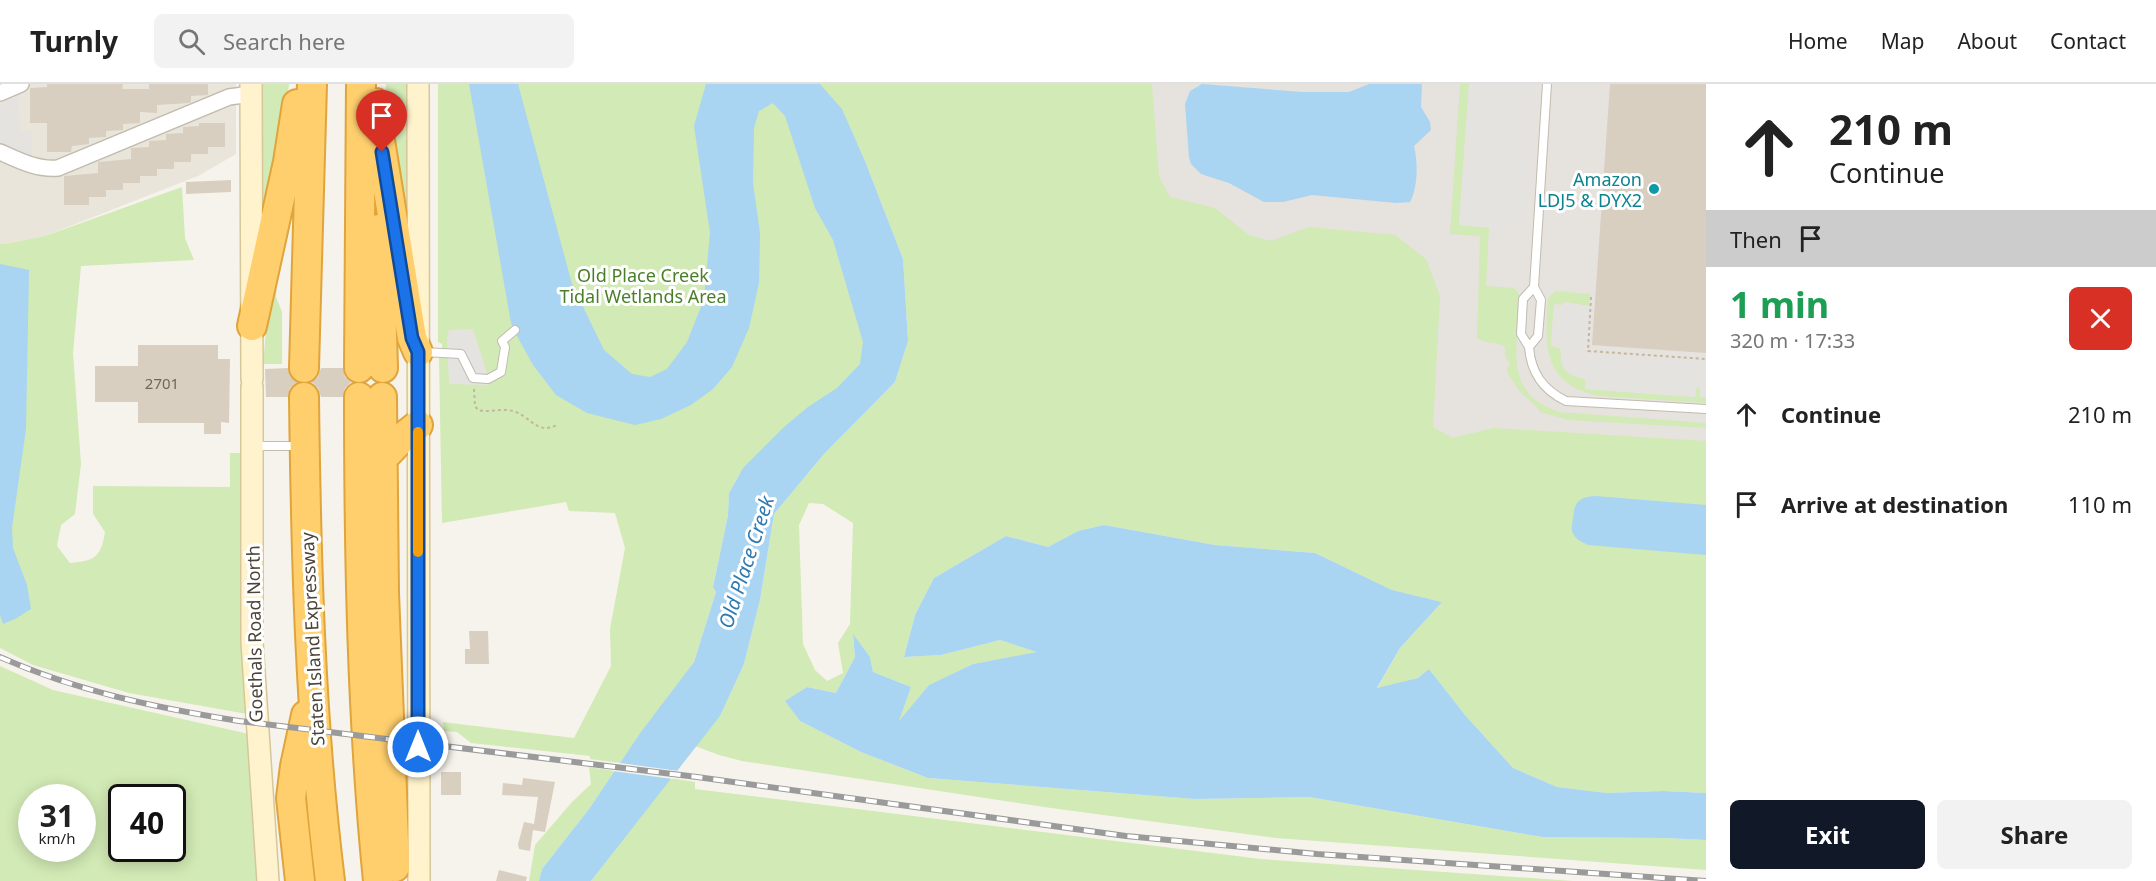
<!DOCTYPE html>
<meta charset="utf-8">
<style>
body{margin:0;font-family:"Noto Sans",sans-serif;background:#f2f2f2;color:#222;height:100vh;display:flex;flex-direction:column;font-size:22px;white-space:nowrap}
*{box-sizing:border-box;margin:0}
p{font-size:20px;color:#767676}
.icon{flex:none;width:33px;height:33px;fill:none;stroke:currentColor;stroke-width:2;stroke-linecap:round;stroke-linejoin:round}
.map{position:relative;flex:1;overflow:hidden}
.panel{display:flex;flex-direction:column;background:#fff;width:450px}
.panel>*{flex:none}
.hud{background:#fff;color:#222;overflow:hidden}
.speed{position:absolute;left:18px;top:700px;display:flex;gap:12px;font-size:30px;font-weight:700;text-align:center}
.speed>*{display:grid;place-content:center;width:78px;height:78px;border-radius:50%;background:#fff;box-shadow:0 3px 15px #0003;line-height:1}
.speed small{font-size:15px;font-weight:400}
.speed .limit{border:3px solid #111;border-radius:9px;background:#fff;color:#111}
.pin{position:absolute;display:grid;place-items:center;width:51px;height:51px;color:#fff;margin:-62px -26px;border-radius:50% 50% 50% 0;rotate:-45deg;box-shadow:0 0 6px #0007}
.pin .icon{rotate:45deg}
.me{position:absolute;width:66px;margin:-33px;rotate:0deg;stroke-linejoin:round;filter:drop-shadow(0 0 4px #0008)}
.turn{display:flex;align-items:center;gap:21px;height:126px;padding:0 24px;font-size:27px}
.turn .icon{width:78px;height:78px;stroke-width:2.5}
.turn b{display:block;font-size:42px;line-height:51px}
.then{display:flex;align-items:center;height:57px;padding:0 24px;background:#0003;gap:12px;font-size:22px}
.round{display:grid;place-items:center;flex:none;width:63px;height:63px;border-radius:9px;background:#f2f2f2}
.summary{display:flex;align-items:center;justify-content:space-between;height:102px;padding:0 24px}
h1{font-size:36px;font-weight:700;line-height:45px;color:#1e9e55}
.primary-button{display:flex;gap:12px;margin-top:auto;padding:12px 24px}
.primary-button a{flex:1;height:69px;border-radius:9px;background:#111827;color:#fff;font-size:24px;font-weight:700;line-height:69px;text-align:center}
.primary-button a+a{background:#f2f2f2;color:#222}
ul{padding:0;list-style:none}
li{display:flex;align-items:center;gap:18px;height:90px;padding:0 24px}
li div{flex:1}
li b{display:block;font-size:22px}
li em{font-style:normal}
header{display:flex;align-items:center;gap:36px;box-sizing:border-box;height:84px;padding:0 30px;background:#fff;border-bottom:2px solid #e0e0e0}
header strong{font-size:28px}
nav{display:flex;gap:33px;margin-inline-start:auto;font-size:21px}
.search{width:420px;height:54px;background:#f2f2f2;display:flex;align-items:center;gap:15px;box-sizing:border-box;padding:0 21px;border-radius:9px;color:#767676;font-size:22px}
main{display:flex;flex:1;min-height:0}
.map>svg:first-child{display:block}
.residential{fill:#eae5da}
.industrial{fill:#e6e2dd}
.green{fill:#d2eab5;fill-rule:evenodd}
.parking{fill:#e5e3e0}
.water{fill:#a9d4f2}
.pier{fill:#f6f3ec}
.building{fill:#d8cfc1}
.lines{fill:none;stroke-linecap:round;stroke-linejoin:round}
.lane-casing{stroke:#c2bbae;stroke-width:10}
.street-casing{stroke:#c2bbae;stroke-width:18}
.secondary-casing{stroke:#d6c79b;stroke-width:24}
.highway-casing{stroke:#e0a43c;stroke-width:32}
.path{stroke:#c4b79f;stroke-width:2;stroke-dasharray:3 3;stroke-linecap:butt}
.lane{stroke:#fff;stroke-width:8}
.street{stroke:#fff;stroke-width:15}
.secondary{stroke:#fff3cd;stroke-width:21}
.highway{stroke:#ffcf6e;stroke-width:28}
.rail-casing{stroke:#9a9a9a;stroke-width:6}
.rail{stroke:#fff;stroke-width:4;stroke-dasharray:11;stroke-linecap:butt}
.route-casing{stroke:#114b97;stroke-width:15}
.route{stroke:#1a73e8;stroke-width:10}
.slow{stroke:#f59e0b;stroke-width:10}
.culture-dot{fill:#0f9aa8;stroke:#fff;stroke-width:2}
.labels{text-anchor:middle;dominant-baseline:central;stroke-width:6;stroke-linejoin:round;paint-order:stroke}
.number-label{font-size:15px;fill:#6e675b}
.culture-label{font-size:18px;fill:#0d838f;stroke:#fff;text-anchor:end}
.park-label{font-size:18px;fill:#4a7f2a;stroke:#fff}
.street-label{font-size:18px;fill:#4b4439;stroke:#fff}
.water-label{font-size:20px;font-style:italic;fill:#2e7ab2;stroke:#fff}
</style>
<header>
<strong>Turnly</strong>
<div class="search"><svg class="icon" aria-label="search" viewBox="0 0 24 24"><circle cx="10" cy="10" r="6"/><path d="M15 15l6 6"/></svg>Search here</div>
<nav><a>Home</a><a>Map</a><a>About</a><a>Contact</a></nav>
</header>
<main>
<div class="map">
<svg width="1706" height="797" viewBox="0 0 1706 797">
<rect width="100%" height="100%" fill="#f6f3ec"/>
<path class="residential" d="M 0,0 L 236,0 L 236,70 L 198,92 L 45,152 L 5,160 L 0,159 Z"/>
<path class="industrial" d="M 1147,0 L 1706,0 L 1706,380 L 1418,364 L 1152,153 Z"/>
<path class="green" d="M 262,0 L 289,0 L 283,56 L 261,164 Z
M 386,0 L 414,0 L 412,167 L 384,46 Z
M 438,0 L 1152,0 L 1159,92 L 1170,113 L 1215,124 L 1249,151 L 1271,157 L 1309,143 L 1395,151 L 1426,175 L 1440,212 L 1433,343 L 1452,354 L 1494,344 L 1706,357 L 1706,709 L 1663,707 L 1607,709 L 1557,703 L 1513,684 L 1465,631 L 1429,585 L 1418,594 L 1377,605 L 1400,564 L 1442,518 L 1392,506 L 1315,469 L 1215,461 L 1104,441 L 1078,447 L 1048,463 L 1006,452 L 934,494 L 915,531 L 904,573 L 941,571 L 1000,556 L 1039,568 L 973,580 L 929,601 L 898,639 L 911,603 L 873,588 L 870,573 L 853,551 L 855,573 L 836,609 L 807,603 L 786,617 L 800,637 L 861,668 L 928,694 L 1195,715 L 1309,713 L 1542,753 L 1666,754 L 1706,756 L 1706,786 L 1276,754 L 1051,724 L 742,677 L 719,671 L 695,662 L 720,632 L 744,580 L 760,516 L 774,430 L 824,370 L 895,298 L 908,257 L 903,175 L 865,77 L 842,26 L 825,6 L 791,38 L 830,126 L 848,158 L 878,260 L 874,282 L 852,307 L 822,325 L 798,345 L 758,386 L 740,389 L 729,409 L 728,431 L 713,502 L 716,508 L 694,578 L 620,679 L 590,675 L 590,672 L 471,659 L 457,648 L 444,647 L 443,638 L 574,654 L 611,582 L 610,545 L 625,464 L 615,429 L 569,427 L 566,418 L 442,439 L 439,274 L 442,274 L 442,260 L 438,258 ZM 809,419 L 823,420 L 853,439 L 850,540 L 838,559 L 843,589 L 827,597 L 815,586 L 803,560 L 799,441 Z
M 1460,0 L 1469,0 L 1459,141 L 1489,144 L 1486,202 L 1514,204 L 1519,210 C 1521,257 1498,308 1559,328 L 1706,339 L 1706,344 L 1569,336 L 1540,328 L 1537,323 L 1520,308 L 1508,290 L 1507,286 L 1510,279 L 1505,273 L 1505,263 C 1497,257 1486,261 1477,254 L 1480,152 L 1450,150 Z
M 294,98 L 286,160 L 278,172 L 276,213 L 282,228 L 282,280 L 263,280 L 272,182 L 290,100 Z
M 182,103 L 185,154 L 194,176 L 81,182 L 73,269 L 81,380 L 75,430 L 61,441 L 57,462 L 70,479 C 95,477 101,473 105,448 L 93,430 L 93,402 L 230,403 L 230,369 L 242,369 L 247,630 L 129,609 L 33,581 L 0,564 L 0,159 L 5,160 L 45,152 Z
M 1556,207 L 1590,210 L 1589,222 L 1565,218 L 1563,221 L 1554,220 L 1551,257 L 1561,264 C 1559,283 1567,291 1585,295 L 1585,305 L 1695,313 L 1696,303 L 1699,302 L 1700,313 L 1706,313 L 1706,319 L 1600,312 C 1542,302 1545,261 1548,214 Z
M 0,582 L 53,606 L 249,650 L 257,797 L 0,797 ZM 32,714 L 82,714 L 82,765 L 32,765 ZM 122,714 L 172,714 L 172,765 L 122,765 Z
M 589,683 L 615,687 L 589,725 L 542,785 L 539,797 L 529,797 L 535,761 L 572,718 L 591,700 Z
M 670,694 L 695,698 L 695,705 L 1261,775 L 1573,797 L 591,797 Z"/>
<path class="parking" d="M 1469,0 L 1534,0 L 1523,146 L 1459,141 Z
M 18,12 L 21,47 L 32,47 L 32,73 L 21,73 L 0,64 L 0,20 Z
M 1564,218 L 1589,222 L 1587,265 L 1576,265 L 1575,275 L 1578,279 L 1586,280 L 1587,270 L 1640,274 L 1639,282 L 1642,284 L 1644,282 L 1644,274 L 1692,277 L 1697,278 L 1696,286 L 1700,288 L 1702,278 L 1706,278 L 1706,313 L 1700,313 L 1701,304 L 1697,302 L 1695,313 L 1585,305 L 1585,295 L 1571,291 L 1563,284 L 1560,264 L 1551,262 L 1554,220 L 1563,221 Z
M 473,245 L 488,292 L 488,301 L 449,300 L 447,254 L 449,246 Z"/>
<path class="water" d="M 469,0 L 518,0 L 572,200 L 604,266 L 632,290 L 650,293 L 667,285 L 687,258 L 704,215 L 710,149 L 694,42 L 706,0 L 820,0 L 842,25 L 865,77 L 903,175 L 908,257 L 895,298 L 824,370 L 774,430 L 760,516 L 744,580 L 720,632 L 591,797 L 539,797 L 542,785 L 589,725 L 641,648 L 694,578 L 716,508 L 713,503 L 728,431 L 729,409 L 743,384 L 784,343 L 808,323 L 837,304 L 860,280 L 863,258 L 833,156 L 815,124 L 785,32 L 773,19 L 759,27 L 754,44 L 753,99 L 760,149 L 759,199 L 749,244 L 732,283 L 713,305 L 691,321 L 661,335 L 635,341 L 587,329 L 556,311 L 533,281 L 517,252 L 511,239 Z
M 1202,0 L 1302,8 L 1349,8 L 1369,0 L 1422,0 L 1421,23 L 1430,38 L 1431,46 L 1414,62 C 1418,78 1418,103 1410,118 L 1396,119 L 1312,111 L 1283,118 L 1264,118 L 1229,99 L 1201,90 L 1191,80 L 1189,73 L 1185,20 L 1190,7 Z
M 0,180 L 29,186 L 26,345 L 12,444 L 13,464 L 27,501 L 31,525 L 15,535 L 3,540 L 0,531 Z
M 1595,412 L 1706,421 L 1706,471 L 1588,461 C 1582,458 1575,455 1573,449 C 1571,445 1572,440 1573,435 C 1574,419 1578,413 1595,412 Z
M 1104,441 L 1215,461 L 1315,469 L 1392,506 L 1442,518 L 1400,564 L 1377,604 L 1418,594 L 1429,585 L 1465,631 L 1513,684 L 1557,703 L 1607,709 L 1663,707 L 1706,709 L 1706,756 L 1666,754 L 1542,753 L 1309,713 L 1195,715 L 928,694 L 861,668 L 800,637 L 785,617 L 807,603 L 836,609 L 855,573 L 853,550 L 870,573 L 873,588 L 911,603 L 899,637 L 929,601 L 973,580 L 1037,568 L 1000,556 L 941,571 L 904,573 L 915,531 L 934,494 L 1006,452 L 1048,463 L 1078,447 Z"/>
<path class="pier" d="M 616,678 L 620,679 L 679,687 L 673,695 L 612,687 Z"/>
<path class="building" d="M 47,0 L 123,0 L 122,5 L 149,5 L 149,0 L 208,0 L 208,11 L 191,12 L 191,18 L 189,19 L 157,21 L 157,29 L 140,28 L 140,39 L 123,40 L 123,46 L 106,47 L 106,53 L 89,54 L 89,60 L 72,62 L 71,68 L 47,68 L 47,39 L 30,39 L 30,4 L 47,3 Z
M 1610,0 L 1706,0 L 1706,269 L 1592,261 Z
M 199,39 L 225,39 L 225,63 L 208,63 L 208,70 L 191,70 L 191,78 L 174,78 L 174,85 L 157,85 L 157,92 L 140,92 L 140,99 L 123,99 L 123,106 L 106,106 L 106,113 L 89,113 L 89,121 L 64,121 L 64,92 L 98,89 L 98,78 L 131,75 L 131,64 L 149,63 L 149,57 L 166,56 L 166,50 L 183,49 L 183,43 L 199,42 Z
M 231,96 L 231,108 L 186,110 L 186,98 Z
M 138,261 L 218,261 L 218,275 L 230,275 L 229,339 L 221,338 L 221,350 L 204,350 L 204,339 L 138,339 L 138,318 L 95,318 L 95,282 L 138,282 Z
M 288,284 L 290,292 L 297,298 L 290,304 L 288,313 L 266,313 L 265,285 Z
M 321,284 L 343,284 L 345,293 L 351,298 L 345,304 L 343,313 L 321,313 L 318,304 L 312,298 L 318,293 Z
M 469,547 L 488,547 L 489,580 L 465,580 L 465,565 L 470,565 Z
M 441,688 L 461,688 L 461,711 L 441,711 Z
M 523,694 L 555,698 L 545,748 L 533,746 L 530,767 L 519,765 L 518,760 L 524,738 L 534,740 L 538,713 L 502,711 L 503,699 L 522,701 Z
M 499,786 L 527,793 L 526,797 L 496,797 Z"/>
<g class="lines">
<defs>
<path id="lane" d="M 1534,203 L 1547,0
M 1534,203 L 1541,216 L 1538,252 L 1529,263 L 1521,250 L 1523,215 Z
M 1529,263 C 1531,289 1543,306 1566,317 L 1706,325
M 423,268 L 461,270 L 473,294 L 488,295 L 501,288 L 505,263 L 502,257 L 515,246
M 252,362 L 300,362"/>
<path id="street" d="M 0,9 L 21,0
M 0,68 C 18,76 37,86 58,84 L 229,13 L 251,10"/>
<path id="secondary" d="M 251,0 L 252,295
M 418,0 L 419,797
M 252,303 L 252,558 L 268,797"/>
<path id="highway" d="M 376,19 L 378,44 L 412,254 L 418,268
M 379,145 L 383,284
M 252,242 L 288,78 L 297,20
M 304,284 L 312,0
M 359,284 L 361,0
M 304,313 C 306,475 310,636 330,797
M 359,313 C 359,475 362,636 378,797
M 382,313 L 384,509 L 395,783
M 384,373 L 403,353 L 418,341
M 300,797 L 291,714 L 295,682 L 306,631"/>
</defs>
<use href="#lane" class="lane-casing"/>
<use href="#street" class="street-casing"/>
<use href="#secondary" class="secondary-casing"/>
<use href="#highway" class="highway-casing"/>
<path class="path" d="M 1591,213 L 1588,267 L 1706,275
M 474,305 L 475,322 L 478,326 C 489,329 501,324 513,327 C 532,333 536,351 557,341"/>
<use href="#lane" class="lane"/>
<use href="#street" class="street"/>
<use href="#secondary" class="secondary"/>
<use href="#highway" class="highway"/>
<defs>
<path id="rail" d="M 0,573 C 76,607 157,624 239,637 L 697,693 L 1126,752 L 1317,770 L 1706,797"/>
</defs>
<use href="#rail" class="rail-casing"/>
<use href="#rail" class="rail"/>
</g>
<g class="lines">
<defs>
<path id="route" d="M 382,68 L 412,254 L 418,268 L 418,663"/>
</defs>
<use href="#route" class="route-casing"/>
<use href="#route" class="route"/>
<path class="slow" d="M 418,348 L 418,468"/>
</g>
<circle class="culture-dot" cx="1654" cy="105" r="6"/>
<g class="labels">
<g class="number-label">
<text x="162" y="299">2701</text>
</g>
<g class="culture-label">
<text x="1642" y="95">Amazon<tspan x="1642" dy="21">LDJ5 &amp; DYX2</tspan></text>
</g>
<g class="park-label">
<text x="643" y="191">Old Place Creek<tspan x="643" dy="21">Tidal Wetlands Area</tspan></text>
</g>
<g class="street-label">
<text transform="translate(254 550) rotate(-91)">Goethals Road North</text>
<text transform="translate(312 555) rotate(-93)">Staten Island Expressway</text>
</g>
<g class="water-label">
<text transform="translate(746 478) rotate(-72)">Old Place Creek</text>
</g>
</g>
</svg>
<div class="speed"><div>31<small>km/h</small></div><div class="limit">40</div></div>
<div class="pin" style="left:382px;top:68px;background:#d93025"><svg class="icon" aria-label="arrive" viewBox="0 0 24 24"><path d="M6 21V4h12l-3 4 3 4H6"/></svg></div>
<svg class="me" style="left:418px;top:663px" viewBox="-20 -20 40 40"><circle r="17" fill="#1a73e8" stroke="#fff" stroke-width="3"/><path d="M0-11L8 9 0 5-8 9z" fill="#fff"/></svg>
</div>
<section class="panel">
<div class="hud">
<div class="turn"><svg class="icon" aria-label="ahead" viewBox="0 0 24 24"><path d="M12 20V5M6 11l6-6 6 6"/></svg><div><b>210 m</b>Continue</div></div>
<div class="then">Then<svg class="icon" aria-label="arrive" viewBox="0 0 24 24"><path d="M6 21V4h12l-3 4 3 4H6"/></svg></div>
</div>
<div class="summary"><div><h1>1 min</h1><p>320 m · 17:33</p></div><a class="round" style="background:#d93025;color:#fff"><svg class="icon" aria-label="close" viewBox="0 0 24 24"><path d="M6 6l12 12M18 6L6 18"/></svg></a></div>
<ul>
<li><svg class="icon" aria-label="ahead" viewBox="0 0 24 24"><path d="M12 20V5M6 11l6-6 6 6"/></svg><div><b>Continue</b></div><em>210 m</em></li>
<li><svg class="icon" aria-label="arrive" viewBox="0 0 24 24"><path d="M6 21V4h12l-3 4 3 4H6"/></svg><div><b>Arrive at destination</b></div><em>110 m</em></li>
</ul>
<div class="primary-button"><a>Exit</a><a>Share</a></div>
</section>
</main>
